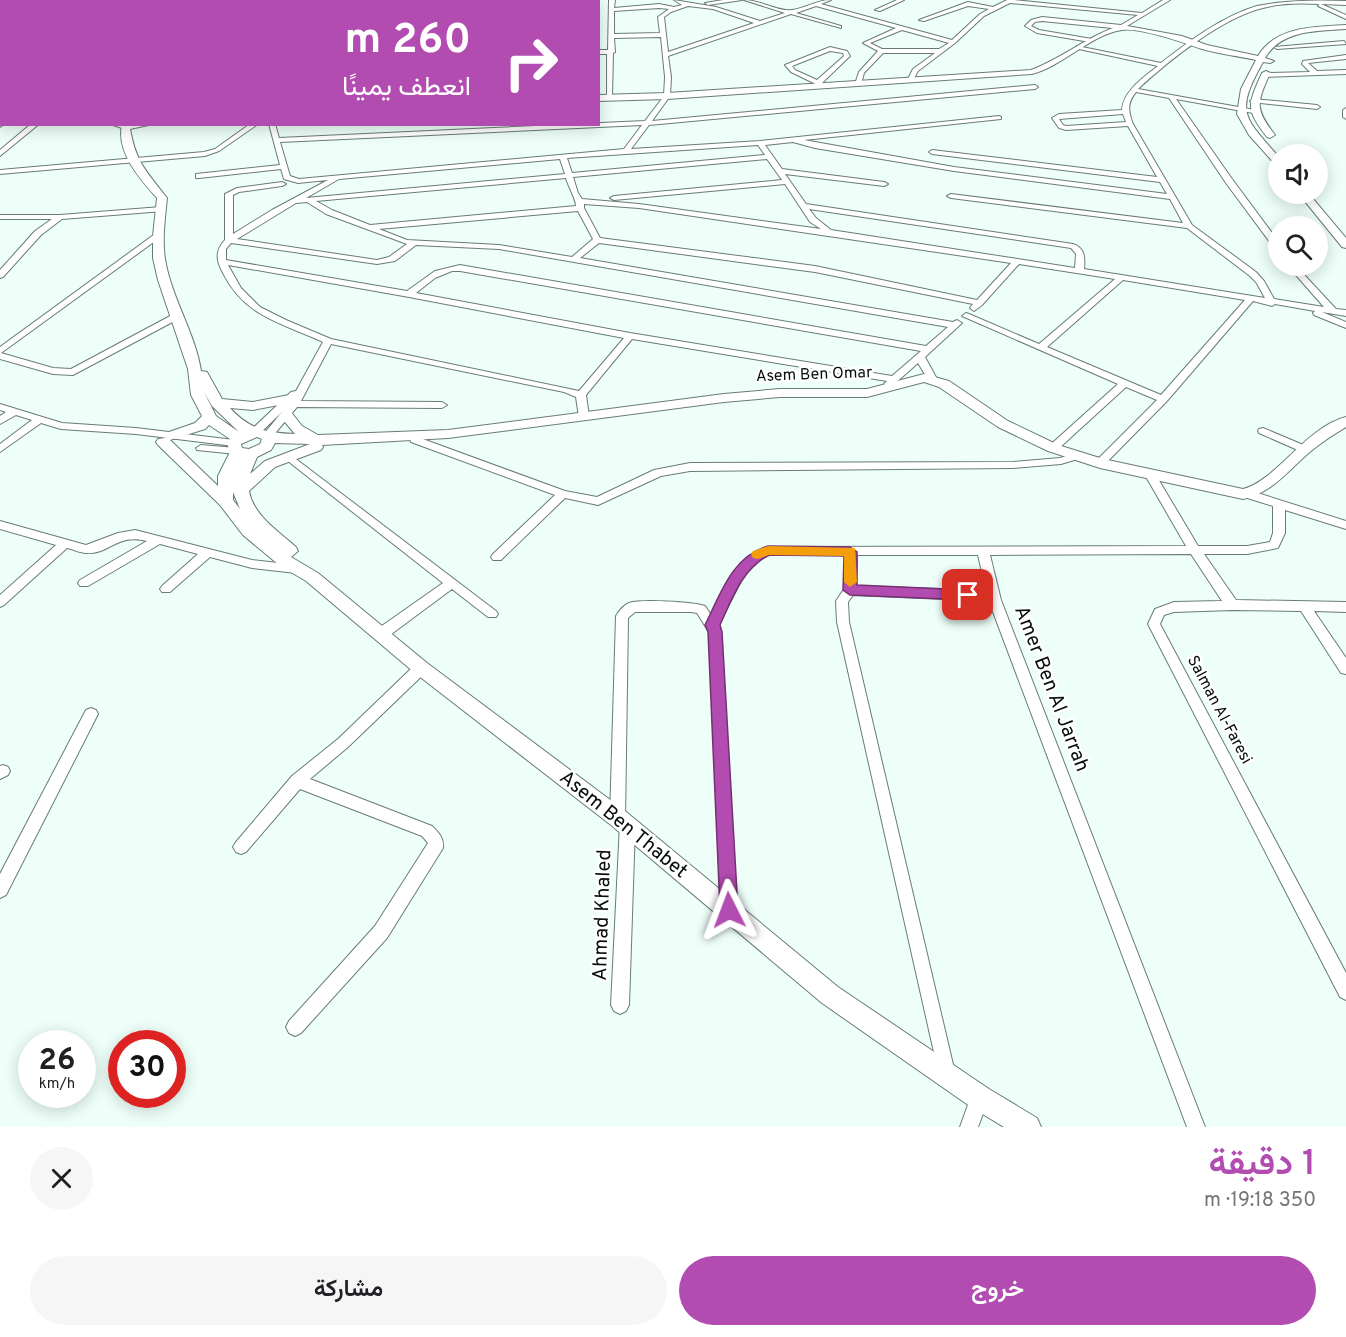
<!DOCTYPE html>
<html lang="ar">
<meta charset="utf-8">
<style>
body{margin:0;font-family:Overpass,Vazirmatn,sans-serif;background:#f6f6f6;color:#202124;direction:rtl;height:100vh;display:flex;flex-direction:column;font-size:22px;white-space:nowrap}
*{box-sizing:border-box;margin:0}
p{font-size:20px;color:#757577}
.icon{flex:none;width:33px;height:33px;fill:none;stroke:currentColor;stroke-width:2;stroke-linecap:round;stroke-linejoin:round}
.map{position:relative;height:1127px;overflow:hidden;direction:ltr}
.sheet{display:flex;flex-direction:column;background:#fff;flex:1}
.sheet>*{flex:none}
.banner{position:absolute;left:0px;top:0px;width:600px;height:126px;box-shadow:0 3px 15px #0003;direction:rtl;background:#b34cb0;color:#fff;overflow:hidden}
.buttons{position:absolute;left:1268px;top:144px;display:grid;gap:12px}
.buttons a{display:grid;place-items:center;width:60px;height:60px;border-radius:50%;background:#fff;box-shadow:0 3px 15px #0003;font-size:30px}
.speed{position:absolute;left:18px;top:1030px;display:flex;gap:12px;font-size:30px;font-weight:700;text-align:center}
.speed>*{display:grid;place-content:center;width:78px;height:78px;border-radius:50%;background:#fff;box-shadow:0 3px 15px #0003;line-height:1}
.speed small{font-size:15px;font-weight:400}
.speed .limit{border:9px solid #d22;background:#fff;color:#111}
.pin{position:absolute;display:grid;place-items:center;width:51px;height:51px;color:#fff;margin:-26px;border-radius:12px;box-shadow:0 3px 9px #0006}
.me{position:absolute;width:66px;margin:-33px;rotate:357deg;stroke-linejoin:round;filter:drop-shadow(0 0 4px #0008)}
.turn{display:flex;align-items:center;gap:21px;height:126px;padding:0 30px;font-size:27px}
.turn .icon{width:78px;height:78px;stroke-width:2.5}
.turn b{display:block;font-size:42px;line-height:51px}
.round{display:grid;place-items:center;flex:none;width:63px;height:63px;border-radius:32px;background:#f6f6f6}
.head{display:flex;align-items:center;justify-content:space-between;height:102px;padding:0 30px}
h1{font-size:36px;font-weight:600;line-height:45px;color:#b34cb0}
.cta{display:flex;gap:12px;margin-top:auto;padding:12px 30px}
.cta a{flex:1;height:69px;border-radius:36px;background:#b34cb0;color:#fff;font-size:24px;font-weight:600;line-height:69px;text-align:center}
.cta a+a{background:#f6f6f6;color:#202124}
.map>svg:first-child{display:block}
.lines{fill:none;stroke-linecap:round;stroke-linejoin:round}
.street-casing{stroke:#697b77;stroke-width:2}
.secondary-casing{stroke:#697b77;stroke-width:2}
.street{fill:#fff;fill-rule:evenodd}
.secondary{fill:#fff;fill-rule:evenodd}
.route{fill:#b34cb0;stroke:#743172;stroke-width:1.5}
.slow{fill:#f59e0b}
.labels{text-anchor:middle;dominant-baseline:central;stroke-width:5;stroke-linejoin:round;paint-order:stroke}
.street-label{font-size:16px;fill:#070e0c;stroke:#fff}
.near-street-label{font-size:20px;fill:#070e0c;stroke:#fff}
</style>
<div class="map">
<svg width="1346" height="1127" viewBox="0 0 1346 1127">
<rect width="100%" height="100%" fill="#eefffa"/>
<g class="lines">
<defs>
<path id="street" d="M 149,0 L 155,0 L 149,2 Z
M 201,0 L 207,0 L 199,2 Z
M 283,0 L 312,2 L 286,2 Z
M 345,0 L 351,0 L 344,2 Z
M 414,0 L 420,0 L 413,2 Z
M 467,0 L 473,0 L 466,2 Z
M 506,0 L 512,0 L 512,2 L 506,2 Z
M 557,0 L 563,0 L 563,2 L 557,2 Z
M 609,0 L 615,0 L 614,8 L 659,4 L 674,7 L 682,5 L 674,0 L 716,7 L 760,21 L 785,13 L 744,0 C 760,0 779,12 792,10 C 806,8 817,0 831,0 L 821,4 L 952,40 L 980,14 L 989,9 L 968,6 L 924,21 L 919,20 L 968,2 L 993,7 L 1007,0 L 1014,0 L 1142,13 L 1163,0 L 1170,0 L 1122,29 L 1042,21 L 1035,22 L 1031,26 L 1039,30 L 1092,39 L 1090,42 L 1037,33 L 1025,26 L 1031,20 L 1042,17 L 1121,25 L 1138,15 L 1010,3 L 984,16 L 955,43 L 918,71 L 913,80 L 908,79 L 913,69 L 935,53 L 883,53 L 864,73 L 861,84 L 858,86 L 855,84 L 859,72 L 878,51 L 863,43 L 896,28 L 816,6 L 796,13 L 841,26 L 841,28 L 791,14 L 668,56 L 671,77 L 670,96 L 652,121 L 1035,85 L 1038,87 L 1035,89 L 649,125 L 631,149 L 760,141 L 999,116 L 1001,117 L 1001,119 L 804,140 L 954,167 L 1167,194 L 1160,182 L 932,154 L 929,152 L 932,150 L 1157,177 L 1128,126 L 1066,130 L 1059,128 L 1052,118 L 1059,114 L 1122,110 C 1123,91 1144,77 1158,66 L 1079,49 L 1077,46 L 1161,63 C 1189,41 1223,16 1257,6 C 1286,0 1317,0 1346,1 L 1346,5 L 1321,4 L 1346,15 L 1346,19 L 1318,6 L 1319,4 C 1301,3 1281,3 1263,8 C 1223,17 1168,61 1138,89 L 1255,110 L 1256,111 L 1253,113 L 1176,99 L 1232,179 L 1278,241 L 1278,249 L 1275,249 L 1226,183 L 1169,98 L 1136,92 C 1127,103 1128,111 1133,124 L 1192,225 L 1256,272 L 1264,281 L 1274,299 L 1324,307 L 1288,266 L 1296,266 L 1336,309 L 1346,310 L 1346,316 L 1322,312 L 1346,322 L 1346,328 L 1314,315 L 1313,313 L 1315,311 L 1275,304 L 1272,306 L 1253,301 L 1167,401 L 1104,465 L 1100,466 L 1095,463 L 1096,461 L 1157,400 L 1126,387 L 1057,450 L 1049,450 L 1048,448 L 1049,446 L 1118,384 L 962,316 L 966,313 L 969,314 L 1039,344 L 1115,279 L 1019,264 L 982,305 L 974,311 L 970,308 L 973,304 L 815,272 L 599,243 L 580,258 L 953,322 L 957,320 L 962,323 L 925,357 L 937,379 L 935,381 L 929,381 L 918,363 L 892,386 L 889,387 L 884,384 L 887,381 L 632,339 L 586,395 L 589,417 L 584,420 L 579,417 L 576,397 L 564,392 L 331,344 L 301,401 L 442,402 L 447,405 L 442,408 L 297,407 L 272,437 L 268,438 L 263,435 L 282,412 L 259,434 L 251,434 L 250,432 L 251,430 L 291,392 L 296,391 L 323,342 C 282,323 245,317 223,273 C 216,260 215,251 225,240 L 225,194 L 237,188 L 282,182 L 286,184 L 282,186 L 239,192 L 233,195 L 233,234 L 272,210 L 328,180 L 298,183 L 284,179 L 281,169 L 199,178 L 196,178 L 196,174 L 280,165 L 269,124 L 275,124 L 279,138 L 645,121 L 664,96 L 665,77 L 661,37 L 614,38 L 615,52 L 613,53 L 612,97 L 607,98 L 607,54 L 598,54 L 598,50 L 608,50 ZM 688,6 L 713,9 L 754,23 L 668,52 L 664,17 L 671,12 ZM 659,8 L 669,9 L 658,17 L 660,33 L 614,34 L 614,11 ZM 902,30 L 949,43 L 939,49 L 882,49 L 870,43 ZM 1123,114 L 1126,122 L 1066,126 L 1063,125 L 1059,119 ZM 642,125 L 624,149 L 299,179 L 290,176 L 280,142 ZM 793,142 L 815,148 L 954,171 L 1170,199 L 1183,223 L 951,194 L 947,196 L 951,198 L 1187,228 L 1250,276 L 1256,282 L 1265,298 L 1084,269 C 1085,258 1085,248 1073,244 L 806,204 L 785,174 L 884,186 L 888,184 L 884,182 L 782,169 L 765,145 ZM 758,145 L 765,155 L 572,173 L 567,158 ZM 560,159 L 565,174 L 306,198 L 339,179 ZM 767,159 L 782,180 L 614,196 L 610,198 L 614,200 L 785,184 L 810,222 L 821,229 L 639,204 L 582,199 L 578,193 L 573,177 ZM 566,178 C 568,186 576,199 576,206 L 370,225 L 332,210 L 316,201 ZM 307,202 L 326,214 L 407,244 L 389,257 L 377,260 L 237,239 L 296,203 ZM 584,204 L 639,208 L 1011,263 L 977,300 L 815,266 L 600,238 L 584,208 ZM 809,209 L 1071,248 L 1076,254 L 1075,268 L 831,230 L 816,218 ZM 578,211 L 593,239 L 572,257 L 499,245 L 407,240 L 379,229 ZM 231,243 L 377,264 L 395,261 L 416,245 L 499,249 L 948,327 L 926,346 L 460,265 L 435,271 L 407,291 L 226,260 L 226,249 ZM 228,265 L 409,297 L 624,338 L 579,391 L 331,339 L 286,320 L 260,307 L 241,288 ZM 452,271 L 460,271 L 921,351 L 892,376 L 630,333 L 416,293 L 435,278 ZM 1123,280 L 1245,300 L 1161,395 L 1047,347 Z
M 723,0 L 742,0 L 708,5 L 705,3 Z
M 897,0 L 904,0 L 880,11 L 875,10 Z
M 1344,41 L 1346,44 L 1277,49 L 1274,47 Z
M 830,47 L 847,51 L 850,56 L 822,83 L 824,86 L 820,86 L 791,72 L 785,65 ZM 830,51 L 843,53 L 844,56 L 817,80 L 795,70 L 792,66 Z
M 1346,55 L 1346,59 L 1308,63 L 1317,71 L 1346,70 L 1346,74 L 1265,77 L 1262,75 L 1265,73 L 1310,72 L 1302,64 L 1303,61 Z
M 2,73 L 2,77 L 0,78 L 0,74 Z
M 1253,99 L 1317,105 L 1320,107 L 1317,109 L 1251,102 L 1250,101 Z
M 1346,108 L 1346,119 L 1343,117 L 1343,110 Z
M 2,122 L 2,124 L 5,124 L 0,127 Z
M 31,124 L 39,124 L 0,156 L 0,150 Z
M 110,124 L 123,124 L 128,127 L 125,129 Z
M 250,124 L 258,124 L 219,151 L 205,156 L 0,174 L 0,170 L 204,152 L 215,149 Z
M 161,207 L 165,209 L 164,211 L 62,219 L 41,235 L 3,277 L 0,278 L 0,270 L 35,231 L 52,219 L 0,219 L 0,215 L 60,215 Z
M 155,234 L 162,236 L 1,353 L 53,368 L 71,369 L 174,314 L 180,314 L 180,318 L 73,375 L 53,374 L 0,359 L 0,347 Z
M 0,404 L 62,423 L 136,428 L 234,440 L 239,443 L 234,446 L 136,434 L 61,429 L 41,423 L 0,452 L 0,444 L 32,420 L 16,415 L 0,424 L 0,416 L 6,412 L 0,410 Z
M 1263,428 L 1308,447 L 1309,449 L 1304,452 L 1300,451 L 1259,433 L 1258,431 L 1259,429 Z
M 414,432 L 418,433 L 420,438 L 565,491 L 597,497 L 654,470 L 690,463 L 1013,462 L 1060,458 L 1077,453 L 1082,456 L 1081,458 L 1061,464 L 1013,468 L 690,471 L 661,476 L 598,505 L 565,498 L 501,560 L 493,560 L 491,557 L 493,554 L 555,495 L 411,442 L 409,435 Z
M 201,445 L 236,448 L 241,451 L 236,454 L 197,450 L 196,448 Z
M 288,453 L 496,611 L 498,614 L 496,617 L 488,617 L 452,589 L 386,638 L 376,638 L 375,634 L 376,630 L 443,583 L 284,458 L 283,456 Z
M 1150,471 L 1154,472 L 1198,546 L 1247,546 L 1270,542 L 1273,533 L 1273,506 L 1244,497 L 1242,494 L 1248,490 L 1346,521 L 1346,529 L 1285,510 L 1285,533 L 1278,548 L 1247,554 L 1204,554 L 1236,600 L 1346,602 L 1346,612 L 1314,611 L 1346,658 L 1346,674 L 1341,673 L 1301,611 L 1232,610 L 1174,612 L 1164,615 L 1160,624 L 1346,973 L 1346,1000 L 1340,997 L 1148,624 L 1155,609 L 1174,602 L 1222,601 L 1191,554 L 990,555 L 1001,600 L 1205,1127 L 1187,1127 L 990,604 L 968,600 L 853,595 L 848,602 L 849,622 L 955,1073 L 952,1079 L 946,1082 L 940,1079 L 837,622 L 836,601 L 844,589 L 845,555 L 769,555 L 761,559 L 744,575 L 718,626 L 721,632 L 737,910 L 735,916 L 729,918 L 723,916 L 721,910 L 709,632 L 697,613 L 691,612 L 635,612 L 628,618 L 625,820 L 632,821 L 635,826 L 629,1005 L 626,1011 L 620,1014 L 614,1011 L 611,1005 L 620,824 L 613,823 L 610,818 L 616,616 C 619,611 624,605 629,603 C 641,599 693,602 705,606 L 711,615 C 724,587 736,557 768,547 L 1186,546 L 1145,475 ZM 857,555 L 978,555 L 987,594 L 968,590 L 856,586 Z
M 0,521 L 86,545 L 118,533 L 135,530 L 252,560 L 296,565 L 302,569 L 296,573 L 252,568 L 210,557 L 170,592 L 162,592 L 160,589 L 162,586 L 198,554 L 160,544 L 88,586 L 80,586 L 78,583 L 80,580 L 147,541 C 116,533 109,555 86,553 C 80,553 73,549 67,548 L 4,605 L 0,607 L 0,595 L 56,545 L 0,529 Z
M 421,663 L 426,664 L 428,668 L 426,672 L 348,747 L 310,779 L 432,826 C 439,833 444,838 443,848 L 387,938 L 301,1033 L 295,1036 L 289,1033 L 286,1027 L 289,1021 L 375,926 L 428,843 L 422,836 L 300,789 L 246,852 L 241,854 L 236,852 L 233,847 L 236,842 L 292,776 L 338,739 L 416,664 Z
M 91,708 L 96,710 L 98,714 L 6,895 L 0,898 L 0,874 L 86,710 Z
M 3,765 L 8,767 L 10,771 L 8,775 L 0,779 L 0,766 Z
M 980,1089 L 987,1091 L 989,1098 L 978,1127 L 960,1127 L 973,1091 Z"/>
<path id="secondary" d="M 1122,25 L 1182,36 L 1207,45 L 1258,56 C 1276,26 1314,27 1346,25 L 1346,29 C 1317,31 1281,30 1265,58 L 1274,61 L 1270,63 L 1263,62 C 1235,112 1243,116 1278,156 L 1278,165 L 1275,164 L 1249,135 L 1237,114 L 1241,89 L 1256,60 C 1238,56 1219,54 1202,49 C 1185,43 1139,27 1122,30 C 1092,34 1063,66 1032,74 L 667,99 L 598,101 L 598,95 L 667,93 L 1031,70 C 1063,58 1089,35 1122,25 Z
M 1266,71 L 1270,73 C 1257,103 1254,108 1275,135 L 1270,138 L 1267,137 C 1245,109 1248,104 1262,73 Z
M 153,124 L 130,129 C 136,163 147,172 167,198 C 165,218 162,239 165,259 C 171,297 196,335 201,371 L 207,372 L 222,399 L 253,402 L 289,395 L 294,396 L 296,399 L 294,402 L 253,410 L 230,408 C 249,429 267,433 295,434 L 279,415 L 286,411 L 291,412 L 302,426 L 318,435 L 448,430 L 724,394 L 780,389 L 867,389 L 924,374 L 949,381 L 1008,421 L 1058,445 L 1103,459 L 1243,489 C 1276,481 1306,427 1346,417 L 1346,427 C 1334,434 1322,442 1311,451 C 1289,469 1273,493 1243,499 L 1100,468 L 1048,451 L 998,427 L 939,387 L 924,382 L 867,397 L 780,397 L 724,402 L 448,438 L 322,445 L 323,447 L 321,450 L 275,467 L 249,491 C 253,515 279,532 296,547 L 298,551 L 291,557 L 318,573 L 427,663 L 625,811 L 838,987 L 989,1089 L 1037,1118 L 1041,1127 L 1004,1127 L 971,1107 L 822,1003 L 611,825 L 415,673 L 306,581 L 279,565 L 243,535 L 220,505 L 158,445 L 156,442 L 158,439 L 165,438 L 166,433 L 195,423 L 202,416 L 191,395 L 188,369 L 158,280 L 153,258 L 153,236 L 157,198 C 140,179 116,152 122,125 ZM 204,392 L 212,406 L 239,432 L 216,416 ZM 209,425 L 230,439 L 227,443 L 230,452 L 218,476 L 218,486 L 170,440 L 205,429 ZM 257,437 L 262,439 L 260,444 L 249,449 L 242,448 L 241,444 ZM 275,443 L 310,444 L 265,461 L 250,474 L 257,457 L 271,450 ZM 233,492 L 240,509 L 233,500 Z
M 1299,194 L 1309,194 L 1346,238 L 1346,248 L 1342,247 Z"/>
</defs>
<use href="#street" class="street-casing"/>
<use href="#secondary" class="secondary-casing"/>
<use href="#street" class="street"/>
<use href="#secondary" class="secondary"/>
</g>
<path class="route" d="M 768,546 L 850,547 L 857,552 L 857,585 L 968,590 L 975,595 L 968,600 L 850,595 L 843,590 L 844,556 L 769,555 C 742,569 732,599 720,625 L 722,632 L 738,910 L 735,916 L 729,919 L 722,916 L 720,910 L 708,632 L 705,625 C 720,595 732,556 768,546 Z"/>
<path class="slow" d="M 768,546 L 855,548 L 857,582 L 850,587 L 844,582 L 844,556 L 769,555 L 758,559 L 753,558 L 751,554 L 753,551 Z"/>
<g class="labels">
<g class="street-label">
<text transform="translate(814 375) rotate(-2)">Asem Ben Omar</text>
<text transform="translate(1219 710) rotate(62)">Salman Al-Faresi</text>
</g>
<g class="near-street-label">
<text transform="translate(1051 689) rotate(69)">Amer Ben Al Jarrah</text>
<text transform="translate(623 825) rotate(39)">Asem Ben Thabet</text>
<text transform="translate(603 915) rotate(-88)">Ahmad Khaled</text>
</g>
</g>
</svg>
<div class="buttons">
<a><svg class="icon" aria-label="sound" viewBox="0 0 24 24"><path d="M4 9h4l5-4v14l-5-4H4zM17 9q2 3 0 6"/></svg></a>
<a><svg class="icon" aria-label="search" viewBox="0 0 24 24"><circle cx="10" cy="10" r="6"/><path d="M15 15l6 6"/></svg></a>
</div>
<div class="speed"><div>26<small>km/h</small></div><div class="limit">30</div></div>
<div class="pin" style="left:968px;top:595px;background:#d93025"><svg class="icon" aria-label="arrive" viewBox="0 0 24 24"><path d="M6 21V4h12l-3 4 3 4H6"/></svg></div>
<svg class="me" style="left:729px;top:910px" viewBox="-20 -20 40 40"><path d="M0-17L14 15 0 8-14 15z" fill="#b34cb0" stroke="#fff" stroke-width="4"/></svg>
<div class="banner">
<div class="turn"><svg class="icon" aria-label="right" viewBox="0 0 24 24"><path d="M7 20v-9h11M14 6l5 5-5 5"/></svg><div><b>260 m</b>انعطف يمينًا</div></div>
</div>
</div>
<section class="sheet">
<div class="head"><div><h1>1 دقيقة</h1><p>350 m · 19:18</p></div><a class="round"><svg class="icon" aria-label="close" viewBox="0 0 24 24"><path d="M6 6l12 12M18 6L6 18"/></svg></a></div>
<div class="cta"><a>خروج</a><a>مشاركة</a></div>
</section>
